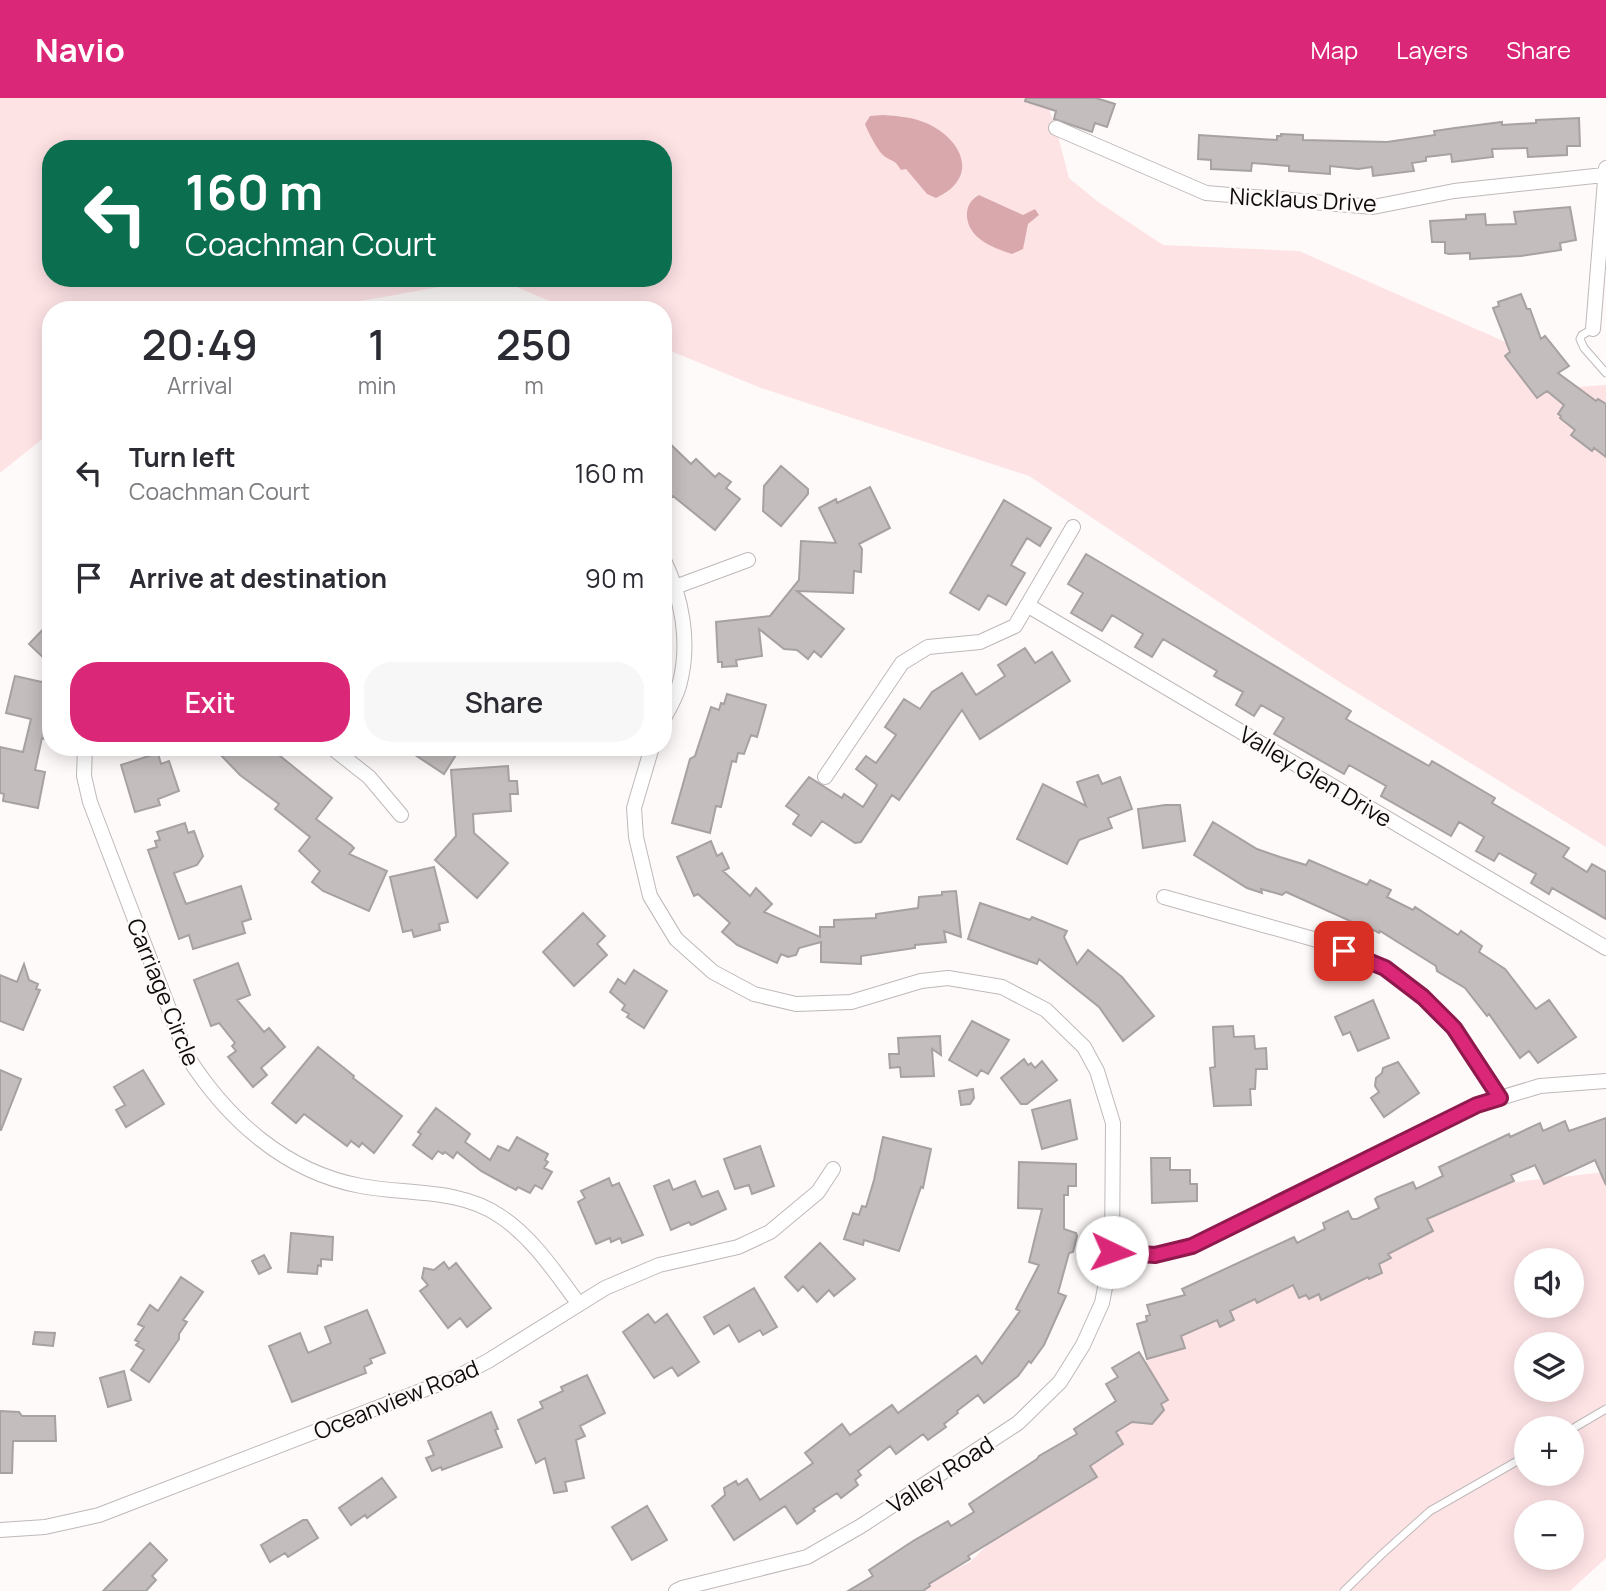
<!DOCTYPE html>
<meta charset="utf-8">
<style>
body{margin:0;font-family:Manrope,sans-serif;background:#f7f7f7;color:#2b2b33;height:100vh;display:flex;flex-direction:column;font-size:26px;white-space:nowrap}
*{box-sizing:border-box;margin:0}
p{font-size:23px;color:#7c7c81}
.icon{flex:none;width:38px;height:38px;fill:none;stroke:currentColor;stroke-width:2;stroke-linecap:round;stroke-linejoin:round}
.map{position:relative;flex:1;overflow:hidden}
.side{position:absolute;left:42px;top:203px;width:630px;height:455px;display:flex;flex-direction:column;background:#fff;border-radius:28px;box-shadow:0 4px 18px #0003}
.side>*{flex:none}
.top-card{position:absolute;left:42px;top:42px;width:630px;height:147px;border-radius:28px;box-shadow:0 4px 18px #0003;background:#0b6e4f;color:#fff;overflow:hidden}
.controls{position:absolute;left:1514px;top:1150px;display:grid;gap:14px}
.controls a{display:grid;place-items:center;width:70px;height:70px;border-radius:50%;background:#fff;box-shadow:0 4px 18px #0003;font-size:35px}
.pin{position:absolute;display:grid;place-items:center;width:60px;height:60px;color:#fff;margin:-30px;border-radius:14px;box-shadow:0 4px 10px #0006}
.me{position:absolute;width:77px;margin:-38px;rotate:93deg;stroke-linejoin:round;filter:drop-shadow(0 0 5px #0008)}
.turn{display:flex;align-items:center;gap:24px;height:147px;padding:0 28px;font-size:32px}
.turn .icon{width:91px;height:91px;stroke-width:2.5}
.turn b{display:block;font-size:49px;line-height:60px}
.eta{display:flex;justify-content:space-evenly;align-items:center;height:119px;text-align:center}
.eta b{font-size:42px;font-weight:600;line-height:49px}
.button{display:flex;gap:14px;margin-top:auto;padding:14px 28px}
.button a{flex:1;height:80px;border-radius:28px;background:#db2777;color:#fff;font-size:28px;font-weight:600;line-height:80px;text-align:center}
.button a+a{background:#f7f7f7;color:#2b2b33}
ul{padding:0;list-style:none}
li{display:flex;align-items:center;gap:21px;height:105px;padding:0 28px}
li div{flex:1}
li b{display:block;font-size:26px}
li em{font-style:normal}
header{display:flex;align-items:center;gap:42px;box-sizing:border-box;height:98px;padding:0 35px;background:#db2777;color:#fff}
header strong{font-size:33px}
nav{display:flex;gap:38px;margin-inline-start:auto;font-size:24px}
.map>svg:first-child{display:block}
.green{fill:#fee3e5;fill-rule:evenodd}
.water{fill:#d9a8ad}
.building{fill:#c3bdbd;stroke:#a7a1a2;stroke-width:2}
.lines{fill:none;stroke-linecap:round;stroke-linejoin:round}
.service-casing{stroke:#bfb8b9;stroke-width:9}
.minor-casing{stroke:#bfb8b9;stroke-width:16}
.service{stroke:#fff;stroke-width:7}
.minor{stroke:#fff;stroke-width:14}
.route-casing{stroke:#8e194d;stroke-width:18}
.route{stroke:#db2777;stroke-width:12}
.labels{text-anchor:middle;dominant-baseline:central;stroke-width:5;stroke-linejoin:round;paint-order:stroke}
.street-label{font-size:23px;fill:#0e0c0c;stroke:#fffafa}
</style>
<header>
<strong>Navio</strong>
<nav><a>Map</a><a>Layers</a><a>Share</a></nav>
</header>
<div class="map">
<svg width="1606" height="1493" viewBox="0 0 1606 1493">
<rect width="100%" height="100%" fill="#fffafa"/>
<path class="green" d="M 0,0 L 1045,0 L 1056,30 L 1069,80 L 1097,103 L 1163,147 L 1299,153 L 1517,249 L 1577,289 L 1606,287 L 1606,749 L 1341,585 L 1029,378 L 761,290 L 663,250 L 663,212 L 571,212 L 495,180 L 663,180 L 663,51 L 51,51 L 51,180 L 490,180 L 310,212 L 51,212 L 51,334 L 0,375 Z
M 1606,1074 L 1606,1460 L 1570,1493 L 913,1493 L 970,1464 L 1097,1338 L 1161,1242 L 1480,1088 ZM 1526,1162 L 1572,1162 L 1572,1208 L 1526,1208 ZM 1526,1246 L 1572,1246 L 1572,1292 L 1526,1292 ZM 1526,1330 L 1572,1330 L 1572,1376 L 1526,1376 ZM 1526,1414 L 1572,1414 L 1572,1460 L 1526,1460 Z"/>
<path class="water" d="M 883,17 C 898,18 912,19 926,25 C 963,41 980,80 936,100 L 927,96 L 906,71 L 901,72 C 894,60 891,64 883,57 C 878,53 867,32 865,26 L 870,18 Z
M 979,97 L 1023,117 L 1035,111 L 1039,117 L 1028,126 L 1023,151 L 1012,156 C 992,150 965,139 967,114 C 968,106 972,101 979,97 Z"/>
<path class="building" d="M 1026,0 L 1096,0 L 1115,6 L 1107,29 L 1095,25 L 1092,34 L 1054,21 L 1056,13 L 1025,3 Z
M 1579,20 L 1580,48 L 1567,48 L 1567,57 L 1528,59 L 1527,50 L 1492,51 L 1493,59 L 1452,64 L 1451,56 L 1426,59 L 1426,63 L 1412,65 L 1414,73 L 1373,78 L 1372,69 L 1358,71 L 1330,68 L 1330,76 L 1289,73 L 1289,68 L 1252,65 L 1251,73 L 1211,71 L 1211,62 L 1198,61 L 1199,37 L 1277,42 L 1277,38 L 1281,38 L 1281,36 L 1303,37 L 1303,42 L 1387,44 L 1435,37 L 1434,33 L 1455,30 L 1502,24 L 1502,27 L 1536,25 L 1536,22 Z
M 1570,109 L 1576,142 L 1560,145 L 1561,152 L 1521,158 L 1470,161 L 1470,155 L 1449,156 L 1445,155 L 1445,144 L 1432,144 L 1430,123 L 1466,121 L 1466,117 L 1485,116 L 1486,127 L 1516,126 L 1514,114 Z
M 1521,196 L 1527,211 L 1530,211 L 1541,241 L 1545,238 L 1569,268 L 1558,275 L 1596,303 L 1598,301 L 1606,306 L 1606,359 L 1594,350 L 1592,353 L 1571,337 L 1575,332 L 1560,320 L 1561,318 L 1558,316 L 1564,307 L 1547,293 L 1537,300 L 1505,258 L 1510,254 L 1493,210 L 1499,208 L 1498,204 Z
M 663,339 L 691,366 L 696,361 L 715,379 L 719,375 L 731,384 L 726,390 L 740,401 L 715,432 L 673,398 L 670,401 L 663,394 Z
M 781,368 L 808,391 L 808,396 L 781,428 L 763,413 L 764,388 Z
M 870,389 L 890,430 L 859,446 L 862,451 L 861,474 L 854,473 L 853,495 L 797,493 L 844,531 L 821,559 L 814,553 L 808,561 L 797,552 L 784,551 L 759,531 L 762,558 L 736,562 L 737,568 L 722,569 L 722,564 L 718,564 L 716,524 L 770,518 L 799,482 L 801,443 L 836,445 L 819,410 L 836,401 L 837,405 Z
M 1004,402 L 1051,430 L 1040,448 L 1027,440 L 1011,467 L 1025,475 L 1006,507 L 988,497 L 979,512 L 950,495 Z
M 1086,456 L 1351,613 L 1346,621 L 1429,668 L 1432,663 L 1495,700 L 1492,705 L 1569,750 L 1563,759 L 1587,774 L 1592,766 L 1606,774 L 1606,821 L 1552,790 L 1549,796 L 1531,785 L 1536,776 L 1499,755 L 1494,763 L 1476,753 L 1484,739 L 1459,724 L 1451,738 L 1381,698 L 1386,688 L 1349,667 L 1344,676 L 1274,636 L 1284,620 L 1261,607 L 1254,618 L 1236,607 L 1243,594 L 1214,578 L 1217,573 L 1163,541 L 1152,559 L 1135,549 L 1143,536 L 1112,517 L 1102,533 L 1071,515 L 1083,495 L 1068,486 Z
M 51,523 L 51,567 L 29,546 Z
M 1025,550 L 1035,565 L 1052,554 L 1070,583 L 980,641 L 962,612 L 899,702 L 892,697 L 861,744 L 855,745 L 822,723 L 811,738 L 793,726 L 799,717 L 786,708 L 809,679 L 842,700 L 844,696 L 863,709 L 877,687 L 856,671 L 866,658 L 876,665 L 896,637 L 885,629 L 904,601 L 920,611 L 932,594 L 962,575 L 976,597 L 1005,578 L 998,567 Z
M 15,578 L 51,586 L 51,616 L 45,641 L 42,640 L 35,672 L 45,674 L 38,710 L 3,703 L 4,696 L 0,695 L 0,649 L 23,654 L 31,621 L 6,615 Z
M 727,596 L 766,607 L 757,639 L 751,637 L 744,656 L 738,655 L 736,664 L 732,663 L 721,709 L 716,708 L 710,735 L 672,725 L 690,661 L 695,658 L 711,609 L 719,612 L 721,605 L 724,606 Z
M 213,649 L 269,649 L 332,700 L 316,721 L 351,747 L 354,750 L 349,756 L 387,773 L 369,813 L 323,793 L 312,784 L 320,773 L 299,753 L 310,739 L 275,711 L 279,706 L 240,677 Z
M 403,649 L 461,649 L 444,676 Z
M 158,655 L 161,666 L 169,663 L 179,693 L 158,701 L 160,707 L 135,714 L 121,667 Z
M 508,668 L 509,683 L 517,683 L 518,696 L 510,696 L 511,713 L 473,716 L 474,735 L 508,765 L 477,800 L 435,762 L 456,738 L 451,672 Z
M 1098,677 L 1102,686 L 1120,679 L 1132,711 L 1108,720 L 1112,730 L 1079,742 L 1067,766 L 1017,741 L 1043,686 L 1086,708 L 1077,684 Z
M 1165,707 L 1180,707 L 1185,743 L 1143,750 L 1138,711 Z
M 1213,724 L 1257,751 L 1280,759 L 1306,767 L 1309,762 L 1367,787 L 1370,782 L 1391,792 L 1387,799 L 1413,812 L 1415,809 L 1458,837 L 1461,833 L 1482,848 L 1479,854 L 1505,871 L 1536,911 L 1549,902 L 1576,939 L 1538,965 L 1529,953 L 1520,960 L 1489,916 L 1487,918 L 1465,890 L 1437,873 L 1436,868 L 1380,833 L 1379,835 L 1362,826 L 1361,828 L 1286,794 L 1282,797 L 1261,791 L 1262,795 L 1247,790 L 1194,757 Z
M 185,725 L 188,735 L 194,733 L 203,758 L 197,767 L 174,775 L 186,806 L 241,788 L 251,821 L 242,824 L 245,835 L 193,851 L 189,837 L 179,841 L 148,752 L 157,749 L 155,743 L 160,742 L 157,734 Z
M 711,743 L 717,758 L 722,755 L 729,770 L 723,773 L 750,798 L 756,790 L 772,806 L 764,814 L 820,839 L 820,829 L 834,829 L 834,822 L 876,820 L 876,816 L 918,810 L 919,799 L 942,797 L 942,794 L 956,793 L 961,839 L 944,833 L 946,844 L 915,847 L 915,850 L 861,858 L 861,866 L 821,864 L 821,844 L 799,850 L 796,857 L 788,859 L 781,856 L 777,865 L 737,847 L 722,834 L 730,825 L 698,796 L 694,798 L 677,759 Z
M 434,769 L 448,824 L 439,826 L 440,832 L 414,839 L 412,832 L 403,834 L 390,779 Z
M 980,805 L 1030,822 L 1032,819 L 1067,833 L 1064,839 L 1077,866 L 1088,852 L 1122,879 L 1154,918 L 1123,943 L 1099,909 L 1039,861 L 1037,866 L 968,841 Z
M 583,815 L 605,838 L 597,846 L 607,857 L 574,888 L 543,854 Z
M 238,865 L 250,897 L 237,902 L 264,934 L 269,930 L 285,949 L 261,970 L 267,977 L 253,989 L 228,959 L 236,953 L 232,948 L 235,945 L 219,925 L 211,928 L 194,882 Z
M 24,866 L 29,882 L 38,886 L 36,891 L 40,892 L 23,932 L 0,923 L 0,877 L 17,884 Z
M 634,872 L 667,893 L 644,930 L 627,919 L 629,916 L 622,912 L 625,907 L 610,894 L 618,881 L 625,886 Z
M 1373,902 L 1389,940 L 1358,953 L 1350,934 L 1343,937 L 1335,919 Z
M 972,923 L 1009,942 L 988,976 L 981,972 L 977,978 L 949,962 Z
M 1233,928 L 1234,939 L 1254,938 L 1255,951 L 1266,950 L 1267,971 L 1256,971 L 1255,991 L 1250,991 L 1251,1007 L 1214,1008 L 1210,970 L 1215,969 L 1213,929 Z
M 940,938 L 941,957 L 932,951 L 934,978 L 901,979 L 900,969 L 890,970 L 889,956 L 899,956 L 898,940 Z
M 318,949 L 354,978 L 353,980 L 402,1018 L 374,1055 L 362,1045 L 359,1049 L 351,1043 L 347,1048 L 304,1016 L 296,1025 L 272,1005 Z
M 1024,961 L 1028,967 L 1031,965 L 1035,970 L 1042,963 L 1057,982 L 1027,1006 L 1021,1006 L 1001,980 Z
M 1398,964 L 1419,995 L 1384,1019 L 1371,1000 L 1379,994 L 1375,988 L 1376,980 L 1382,975 L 1383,970 Z
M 0,972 L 21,981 L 1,1032 L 0,1032 Z
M 143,972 L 164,1006 L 126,1029 L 116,1012 L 125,1007 L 114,989 Z
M 973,991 L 974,1000 L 970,1006 L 961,1007 L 959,993 Z
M 1070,1002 L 1077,1041 L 1042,1051 L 1032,1012 Z
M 436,1010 L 470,1036 L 465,1044 L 490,1062 L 498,1048 L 509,1053 L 517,1039 L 548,1056 L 545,1062 L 548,1064 L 544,1070 L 552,1074 L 542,1091 L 535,1087 L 530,1095 L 518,1089 L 516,1092 L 481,1073 L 457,1054 L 453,1060 L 445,1054 L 443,1056 L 438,1053 L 432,1061 L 413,1047 L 421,1036 L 418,1034 Z
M 1606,1020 L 1606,1087 L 1595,1062 L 1544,1086 L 1535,1067 L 1511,1077 L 1514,1083 L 1427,1121 L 1433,1133 L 1388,1156 L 1391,1160 L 1379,1166 L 1382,1175 L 1369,1181 L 1368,1179 L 1321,1202 L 1319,1196 L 1309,1201 L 1306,1197 L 1299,1200 L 1293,1187 L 1257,1205 L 1255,1201 L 1230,1213 L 1234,1222 L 1220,1229 L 1217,1222 L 1181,1238 L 1185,1250 L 1147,1261 L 1137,1226 L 1147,1223 L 1146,1218 L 1150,1217 L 1147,1207 L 1185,1197 L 1182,1191 L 1294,1139 L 1297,1145 L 1325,1131 L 1323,1125 L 1348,1113 L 1352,1121 L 1357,1121 L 1379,1110 L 1375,1101 L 1377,1099 L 1413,1084 L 1416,1091 L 1443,1078 L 1439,1069 L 1509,1036 L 1510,1039 L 1540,1025 L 1543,1033 L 1565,1023 L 1569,1033 Z
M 883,1039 L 931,1051 L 923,1090 L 921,1089 L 899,1153 L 864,1142 L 863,1147 L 844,1141 L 853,1115 L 859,1117 L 862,1108 L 866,1109 L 874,1082 Z
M 760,1048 L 774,1088 L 752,1096 L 749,1087 L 735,1091 L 724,1061 Z
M 1151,1060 L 1170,1060 L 1170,1072 L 1190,1072 L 1190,1086 L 1197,1086 L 1197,1103 L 1152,1105 Z
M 1019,1064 L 1076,1066 L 1076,1088 L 1068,1088 L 1068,1097 L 1064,1097 L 1064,1131 L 1076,1135 L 1077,1138 L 1073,1154 L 1069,1155 L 1058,1195 L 1066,1198 L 1044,1247 L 1031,1265 L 1029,1263 L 1018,1278 L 984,1305 L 978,1297 L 957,1313 L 958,1315 L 944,1326 L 946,1329 L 928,1342 L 923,1336 L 896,1356 L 890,1348 L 858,1373 L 861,1377 L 855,1382 L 858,1387 L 841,1400 L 837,1395 L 813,1411 L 815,1413 L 797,1426 L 785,1408 L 734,1442 L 712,1408 L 725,1397 L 724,1390 L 736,1383 L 738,1387 L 747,1381 L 760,1402 L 813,1365 L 805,1355 L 842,1326 L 850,1337 L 892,1307 L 898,1315 L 976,1258 L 982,1266 L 1020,1213 L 1016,1211 L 1039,1167 L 1029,1164 L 1042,1111 L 1018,1110 Z
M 609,1080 L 612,1088 L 619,1085 L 643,1137 L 622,1145 L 620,1140 L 611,1144 L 610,1140 L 596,1146 L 578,1104 L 585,1100 L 581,1093 Z
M 669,1082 L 673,1092 L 695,1083 L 702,1099 L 718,1093 L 726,1111 L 694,1126 L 691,1127 L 689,1124 L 671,1132 L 654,1088 Z
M 291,1135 L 333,1139 L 332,1162 L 321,1161 L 321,1168 L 318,1167 L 317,1176 L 288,1174 Z
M 820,1145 L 855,1181 L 834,1198 L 829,1192 L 817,1204 L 803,1188 L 798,1193 L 785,1179 Z
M 264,1157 L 271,1170 L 259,1176 L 252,1163 Z
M 444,1164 L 449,1171 L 456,1165 L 491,1210 L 467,1229 L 460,1220 L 448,1230 L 420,1193 L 428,1187 L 422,1180 L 424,1170 L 434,1172 Z
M 181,1179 L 203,1194 L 183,1222 L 187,1224 L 179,1236 L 179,1241 L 149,1284 L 131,1272 L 144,1252 L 136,1247 L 139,1244 L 135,1242 L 144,1229 L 138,1226 L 150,1207 L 158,1213 Z
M 754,1190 L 777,1229 L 763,1237 L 760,1232 L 739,1244 L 729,1227 L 714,1236 L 704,1219 Z
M 367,1212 L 385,1255 L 370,1261 L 372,1265 L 364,1269 L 366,1275 L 292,1304 L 269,1248 L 300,1235 L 308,1255 L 331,1245 L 325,1229 Z
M 648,1216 L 655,1225 L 667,1216 L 699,1264 L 678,1278 L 672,1269 L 654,1280 L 623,1234 Z
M 35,1234 L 55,1235 L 53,1248 L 33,1246 Z
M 1139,1254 L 1168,1302 L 1161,1306 L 1164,1312 L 1152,1326 L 1132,1324 L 1116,1334 L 1123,1346 L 1090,1368 L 1097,1379 L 968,1458 L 970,1461 L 929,1486 L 930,1488 L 923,1493 L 848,1493 L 873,1478 L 869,1472 L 913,1443 L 948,1423 L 951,1428 L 974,1414 L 969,1406 L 1037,1361 L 1039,1358 L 1077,1336 L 1074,1331 L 1116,1303 L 1106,1286 L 1118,1279 L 1112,1270 Z
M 124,1273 L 131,1302 L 108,1309 L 100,1280 Z
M 587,1277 L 605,1315 L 580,1328 L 585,1338 L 576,1342 L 584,1380 L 565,1384 L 567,1393 L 554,1395 L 545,1360 L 536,1365 L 518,1322 L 543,1310 L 540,1304 L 563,1293 L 561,1289 Z
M 0,1313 L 19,1314 L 22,1318 L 55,1318 L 56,1343 L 13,1343 L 12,1375 L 0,1375 Z
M 491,1314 L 498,1331 L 495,1332 L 502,1349 L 442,1372 L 441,1369 L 432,1373 L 426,1360 L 434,1357 L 428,1343 Z
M 382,1380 L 396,1399 L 367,1420 L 365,1417 L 351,1427 L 339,1410 Z
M 647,1408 L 667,1442 L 632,1462 L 612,1429 Z
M 303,1422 L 307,1422 L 318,1440 L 288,1459 L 285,1455 L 270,1464 L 261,1447 Z
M 150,1445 L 167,1462 L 152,1478 L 156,1482 L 146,1493 L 103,1493 Z"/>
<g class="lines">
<defs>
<path id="service" d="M 1593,231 L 1582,237 L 1580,241 L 1584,250 L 1606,275
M 1572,1331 L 1606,1311
M 1344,1493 L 1381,1457 L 1430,1413 L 1526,1358"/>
<path id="minor" d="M 1056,30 L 1206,95 L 1373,109 L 1454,93 L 1604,77
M 1593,231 L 1606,70
M 663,460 C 682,499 691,545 679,588 C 676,599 669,611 663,622
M 675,489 L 748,462
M 1027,507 L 1606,850
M 85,649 L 84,678 L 90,704 L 187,958 C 227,1021 285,1074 361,1088 C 408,1097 459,1090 500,1118 C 533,1140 555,1174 578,1205
M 331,649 L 369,679 L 401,717
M 652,649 L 634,710 L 636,739 L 650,798 L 676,841 L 713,874 L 754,896 L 796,906 L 851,904 L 921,883 L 948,880 L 1002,889 L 1046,912 L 1084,949 L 1097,973 L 1113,1025 L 1112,1154 L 1102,1205 L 1083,1247 L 1060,1284 L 1018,1325 L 861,1428 L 807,1459 L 682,1490 L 676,1493
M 825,679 L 902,565 L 928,549 L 980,544 L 1015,528 L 1073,429
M 1164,799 L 1324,844 L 1385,870 L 1423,899 L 1454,930 L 1500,1000
M 1112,1154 L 1155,1157 L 1192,1148 L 1477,1007 L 1540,988 L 1606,983
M 0,1432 L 45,1429 L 99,1417 L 457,1279 L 488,1263 L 605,1190 L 659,1167 L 738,1149 L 770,1134 L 818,1094 L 833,1071"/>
</defs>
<use href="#service" class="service-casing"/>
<use href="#minor" class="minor-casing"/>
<use href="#service" class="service"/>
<use href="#minor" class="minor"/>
</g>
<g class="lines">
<defs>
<path id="route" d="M 1112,1154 L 1155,1157 L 1192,1148 L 1477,1007 L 1500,1000 L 1454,930 L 1423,899 L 1385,870 L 1344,853"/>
</defs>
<use href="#route" class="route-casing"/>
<use href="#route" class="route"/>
</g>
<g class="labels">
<g class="street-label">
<text transform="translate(1303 101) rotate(3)">Nicklaus Drive</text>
<text transform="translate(1316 678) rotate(31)">Valley Glen Drive</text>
<text transform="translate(164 894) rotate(68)">Carriage Circle</text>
<text transform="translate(396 1301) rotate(-22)">Oceanview Road</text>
<text transform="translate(940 1376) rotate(-33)">Valley Road</text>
</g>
</g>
</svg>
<div class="controls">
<a><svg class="icon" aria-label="sound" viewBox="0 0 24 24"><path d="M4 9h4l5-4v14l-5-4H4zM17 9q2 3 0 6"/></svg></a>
<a><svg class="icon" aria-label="layers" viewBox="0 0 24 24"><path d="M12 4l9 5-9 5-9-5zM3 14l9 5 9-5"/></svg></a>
<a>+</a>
<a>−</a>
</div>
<div class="pin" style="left:1344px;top:853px;background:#d93025"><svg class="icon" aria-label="arrive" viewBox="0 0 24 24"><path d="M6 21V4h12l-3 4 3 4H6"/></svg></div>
<svg class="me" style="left:1112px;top:1154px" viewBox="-20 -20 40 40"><circle r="19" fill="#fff"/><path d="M0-13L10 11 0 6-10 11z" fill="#db2777"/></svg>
<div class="top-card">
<div class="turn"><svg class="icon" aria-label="left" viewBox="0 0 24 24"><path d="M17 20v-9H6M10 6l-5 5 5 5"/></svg><div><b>160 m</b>Coachman Court</div></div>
</div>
<section class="side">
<div class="eta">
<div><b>20:49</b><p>Arrival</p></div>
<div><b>1</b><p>min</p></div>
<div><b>250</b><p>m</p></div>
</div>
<ul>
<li><svg class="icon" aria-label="left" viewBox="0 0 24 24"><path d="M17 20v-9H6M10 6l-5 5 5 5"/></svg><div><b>Turn left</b><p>Coachman Court</p></div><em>160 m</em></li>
<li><svg class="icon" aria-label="arrive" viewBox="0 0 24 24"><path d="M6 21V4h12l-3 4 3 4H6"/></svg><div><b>Arrive at destination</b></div><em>90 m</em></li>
</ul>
<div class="button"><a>Exit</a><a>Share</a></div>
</section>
</div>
